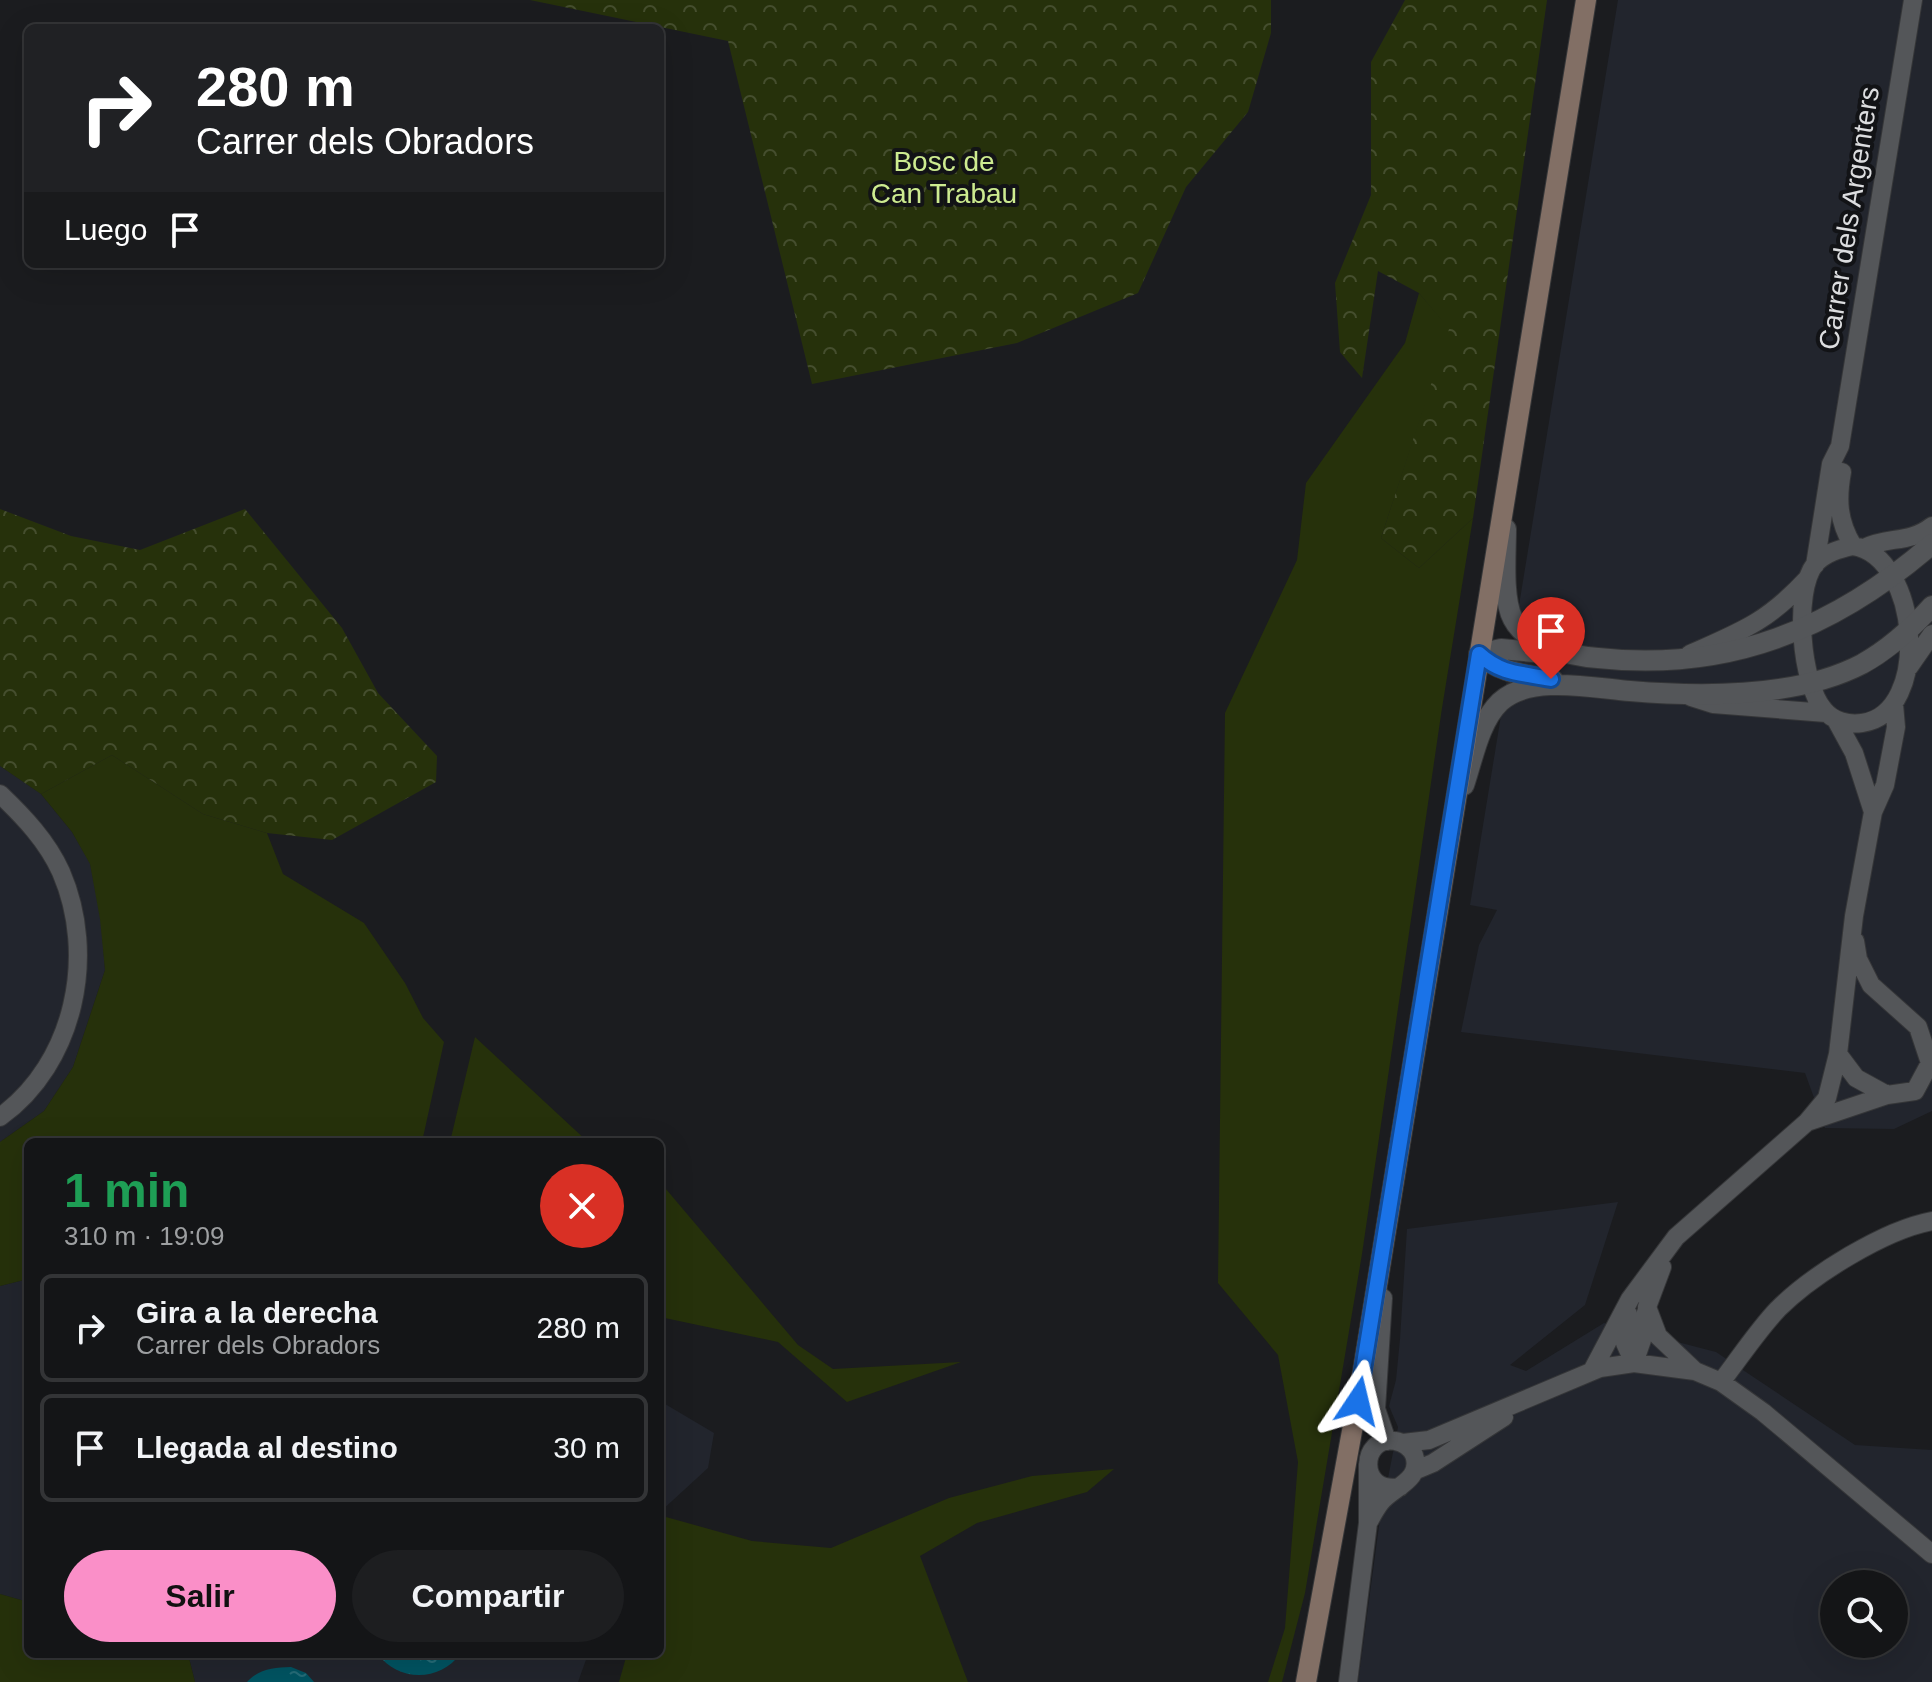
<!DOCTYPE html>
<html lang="es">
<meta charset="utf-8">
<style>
body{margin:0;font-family:Arial,sans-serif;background:#1d1e20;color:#f1f3f6;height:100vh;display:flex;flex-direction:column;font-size:30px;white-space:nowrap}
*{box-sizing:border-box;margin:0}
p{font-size:26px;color:#9d9fa1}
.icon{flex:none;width:44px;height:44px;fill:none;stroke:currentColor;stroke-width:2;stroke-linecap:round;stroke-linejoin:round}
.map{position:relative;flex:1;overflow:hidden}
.sheet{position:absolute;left:24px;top:1138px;width:640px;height:520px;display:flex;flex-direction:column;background:#141517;border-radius:12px;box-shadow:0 8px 32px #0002,0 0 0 2px #333436}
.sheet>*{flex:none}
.banner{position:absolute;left:24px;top:24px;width:640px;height:244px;border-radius:12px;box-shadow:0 8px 32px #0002,0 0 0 2px #333436;background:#202124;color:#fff;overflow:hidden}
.controls{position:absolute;left:1820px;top:1570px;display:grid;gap:16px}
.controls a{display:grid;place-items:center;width:88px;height:88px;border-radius:50%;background:#141517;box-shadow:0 8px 32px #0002,0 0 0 2px #333436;font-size:40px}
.pin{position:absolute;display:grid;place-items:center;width:68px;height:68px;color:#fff;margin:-82px -34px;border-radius:50% 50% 50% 0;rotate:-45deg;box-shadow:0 0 8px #0007}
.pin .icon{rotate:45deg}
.me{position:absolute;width:88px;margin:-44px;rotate:10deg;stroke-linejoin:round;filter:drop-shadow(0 0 6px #0008)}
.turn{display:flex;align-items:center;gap:28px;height:168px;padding:0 40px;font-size:36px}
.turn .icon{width:104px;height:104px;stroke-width:2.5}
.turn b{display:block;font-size:56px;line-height:68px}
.then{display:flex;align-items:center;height:76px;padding:0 40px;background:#0003;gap:16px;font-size:30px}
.round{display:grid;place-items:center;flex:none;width:84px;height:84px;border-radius:42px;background:#1d1e20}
.headline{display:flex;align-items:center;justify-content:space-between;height:136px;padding:0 40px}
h1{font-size:48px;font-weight:600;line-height:60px;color:#1e9e55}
.cta{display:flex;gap:16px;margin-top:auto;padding:16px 40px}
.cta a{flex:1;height:92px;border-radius:48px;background:#fa8fc8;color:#111;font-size:32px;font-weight:600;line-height:92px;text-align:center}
.cta a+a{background:#1d1e20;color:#f1f3f6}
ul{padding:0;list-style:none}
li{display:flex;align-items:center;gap:24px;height:108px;margin:0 16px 12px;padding:0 24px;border:4px solid #333436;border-radius:12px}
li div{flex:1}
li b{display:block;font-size:30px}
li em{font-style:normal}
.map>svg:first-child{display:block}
.built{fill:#22252d;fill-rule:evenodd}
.grass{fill:#26310b}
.forest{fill:url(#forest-crowns)}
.water{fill:url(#water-ripples)}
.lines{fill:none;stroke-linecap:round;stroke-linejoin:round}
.minor-casing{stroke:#353638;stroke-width:20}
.tertiary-casing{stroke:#353638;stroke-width:22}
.secondary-casing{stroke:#353638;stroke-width:22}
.minor{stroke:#545659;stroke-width:18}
.tertiary{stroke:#545659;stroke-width:20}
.secondary{stroke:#826f65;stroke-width:20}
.route-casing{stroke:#114b97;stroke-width:20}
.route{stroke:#1a73e8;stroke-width:14}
.labels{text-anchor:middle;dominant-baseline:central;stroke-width:8;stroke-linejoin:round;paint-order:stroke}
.park-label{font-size:28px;fill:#cdeb90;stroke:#121316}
.street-label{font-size:28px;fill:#dcdddf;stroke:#121316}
</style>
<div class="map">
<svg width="1932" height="1682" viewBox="0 0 1932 1682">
<defs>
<pattern id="forest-crowns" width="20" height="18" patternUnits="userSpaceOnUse" patternTransform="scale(2)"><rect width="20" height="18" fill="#26310b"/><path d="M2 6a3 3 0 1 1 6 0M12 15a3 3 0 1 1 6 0" fill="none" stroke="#454e2e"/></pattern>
<pattern id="water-ripples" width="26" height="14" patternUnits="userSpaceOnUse" patternTransform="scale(2)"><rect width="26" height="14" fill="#005462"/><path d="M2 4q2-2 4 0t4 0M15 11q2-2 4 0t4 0" fill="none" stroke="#256c78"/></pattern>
</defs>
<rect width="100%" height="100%" fill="#1b1c1f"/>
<path class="built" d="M 1618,0 L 1932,0 L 1932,1111 L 1894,1129 L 1825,1128 L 1805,1073 L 1461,1032 L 1479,945 L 1497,910 L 1470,905 Z
M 0,766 L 41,794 L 72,832 L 90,863 L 101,919 L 105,970 L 73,1067 L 44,1111 L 0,1142 Z
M 1618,1202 L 1585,1305 L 1510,1365 L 1526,1371 L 1604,1323 L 1716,1352 L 1855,1445 L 1932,1450 L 1932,1682 L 1358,1682 L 1380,1519 L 1398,1427 L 1389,1406 L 1396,1380 L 1400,1339 L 1407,1229 ZM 1834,1584 L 1894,1584 L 1894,1644 L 1834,1644 Z
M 28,1279 L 28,1602 L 0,1594 L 0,1286 Z
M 660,1401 L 714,1433 L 708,1468 L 660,1512 Z
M 188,1654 L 588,1654 L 578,1682 L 195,1682 Z"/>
<path class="grass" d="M 1419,293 L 1450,329 L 1381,538 L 1419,568 L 1473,518 L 1442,708 L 1362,1254 L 1305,1593 L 1282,1682 L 1268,1682 L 1285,1628 L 1298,1462 L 1278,1355 L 1218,1283 L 1225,713 L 1297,560 L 1306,483 L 1405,343 Z
M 112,755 L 203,814 L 267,833 L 283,874 L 364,923 L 405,983 L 423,1018 L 444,1042 L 422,1142 L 28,1142 L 28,1279 L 0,1286 L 0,1142 L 44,1111 L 73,1067 L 105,970 L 100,919 L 90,864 L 72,832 L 41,794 Z
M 475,1037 L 588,1142 L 450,1142 Z
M 660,1182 L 798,1345 L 833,1369 L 961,1362 L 847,1402 L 778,1342 L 660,1317 Z
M 1114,1469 L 1087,1492 L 977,1523 L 920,1556 L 968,1682 L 619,1682 L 627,1654 L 660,1654 L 660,1524 L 666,1517 L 752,1541 L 831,1548 L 949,1498 L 1032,1476 Z
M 0,1594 L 28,1602 L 28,1654 L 188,1654 L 195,1682 L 0,1682 Z"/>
<path class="forest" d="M 530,0 L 1271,0 L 1271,33 L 1248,112 L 1186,187 L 1138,293 L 1017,343 L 812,384 L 728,41 Z
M 1405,0 L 1547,0 L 1473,518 L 1419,568 L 1381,538 L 1449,329 L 1419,293 L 1378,271 L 1362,378 L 1340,352 L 1335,283 L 1371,195 L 1371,62 Z
M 0,509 L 71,536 L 140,550 L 245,509 L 342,628 L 378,693 L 437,756 L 436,782 L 332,840 L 267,833 L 203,814 L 112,755 L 41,794 L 0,766 Z"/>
<path class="water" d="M 378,1654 L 460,1654 C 440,1682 398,1682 378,1654 Z
M 291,1667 L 306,1673 L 314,1682 L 247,1682 C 260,1668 274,1668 291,1667 Z"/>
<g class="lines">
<defs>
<path id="minor" d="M 1842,472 C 1837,500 1838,521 1853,546
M 1853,546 C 1920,556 1932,714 1862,723 C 1848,725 1833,721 1824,710 C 1801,684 1793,592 1815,564 C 1825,553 1839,549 1853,546 Z
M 1864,548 C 1888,536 1909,544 1932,526
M 1815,565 L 1831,464 L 1840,446 L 1913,0
M 1690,654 C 1742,631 1767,622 1807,579
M 1909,667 L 1932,634
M 1691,697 L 1713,704 L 1826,713
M 1836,720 L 1854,753 L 1873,812
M 0,794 C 24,817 47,841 61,872 C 97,955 75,1063 0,1117
M 1838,1054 L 1856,1078 L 1887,1095 L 1915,1091 L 1930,1063 L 1918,1027 L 1871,985 L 1858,959 L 1855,941
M 1807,1122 L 1887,1095
M 1662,1267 L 1647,1307 L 1658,1336 L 1695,1371
M 1383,1298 L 1376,1409 L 1387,1441
M 1628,1314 L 1625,1343 L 1634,1363
M 1634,1363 L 1642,1340 L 1646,1312
M 1592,1371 L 1630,1299 L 1676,1237 L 1807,1122 L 1827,1098 L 1838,1054 L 1854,916 L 1873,812 L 1885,785 L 1896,727 L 1894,704
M 1721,1382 C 1739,1359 1757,1331 1778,1309 C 1812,1275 1884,1230 1932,1221
M 1403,1443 L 1429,1440 L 1600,1368 L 1634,1363 L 1695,1371 L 1721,1382 L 1763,1412 L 1932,1554
M 1414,1471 L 1433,1463 L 1504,1417
M 1368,1523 C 1372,1516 1376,1508 1381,1502 C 1393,1487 1423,1480 1414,1455 C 1411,1448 1403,1442 1395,1441 C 1360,1435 1357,1495 1400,1487
M 1348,1682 L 1368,1523 L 1368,1464"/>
<path id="tertiary" d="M 1506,529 C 1506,553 1502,599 1513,619 C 1527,646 1571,656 1598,658 C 1728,672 1834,629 1932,544
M 1479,654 C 1501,674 1525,674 1553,680
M 1479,654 L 1501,649 L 1556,654
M 1464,785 C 1473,759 1479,722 1500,702 C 1530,674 1593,688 1630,691 C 1702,697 1797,698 1862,664 C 1889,649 1912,628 1932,606"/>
<path id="secondary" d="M 1306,1682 L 1363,1371 L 1586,0"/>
</defs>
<use href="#minor" class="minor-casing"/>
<use href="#tertiary" class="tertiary-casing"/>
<use href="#secondary" class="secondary-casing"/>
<use href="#minor" class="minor"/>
<use href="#tertiary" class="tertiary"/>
<use href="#secondary" class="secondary"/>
</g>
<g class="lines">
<defs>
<path id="route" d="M 1358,1401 L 1479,654 C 1502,675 1522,673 1551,679"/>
</defs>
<use href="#route" class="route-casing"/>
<use href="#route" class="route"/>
</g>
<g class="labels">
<g class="park-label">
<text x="944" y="161">Bosc de<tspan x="944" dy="32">Can Trabau</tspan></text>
</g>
<g class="street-label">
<text transform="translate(1849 218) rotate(-81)">Carrer dels Argenters</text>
</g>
</g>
</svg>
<div class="controls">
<a><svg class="icon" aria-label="search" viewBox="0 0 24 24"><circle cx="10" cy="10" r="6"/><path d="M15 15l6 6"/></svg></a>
</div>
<div class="pin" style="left:1551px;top:679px;background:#d93025"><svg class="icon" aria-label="arrive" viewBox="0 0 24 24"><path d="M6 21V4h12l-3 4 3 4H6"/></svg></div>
<svg class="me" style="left:1358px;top:1401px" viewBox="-20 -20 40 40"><path d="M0-17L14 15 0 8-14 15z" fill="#1a73e8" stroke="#fff" stroke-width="4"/></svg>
<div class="banner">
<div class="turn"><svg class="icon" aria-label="right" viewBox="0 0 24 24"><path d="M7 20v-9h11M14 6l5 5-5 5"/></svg><div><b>280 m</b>Carrer dels Obradors</div></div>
<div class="then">Luego<svg class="icon" aria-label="arrive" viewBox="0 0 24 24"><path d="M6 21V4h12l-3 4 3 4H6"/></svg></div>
</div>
<section class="sheet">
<div class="headline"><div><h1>1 min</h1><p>310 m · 19:09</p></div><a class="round" style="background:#d93025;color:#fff"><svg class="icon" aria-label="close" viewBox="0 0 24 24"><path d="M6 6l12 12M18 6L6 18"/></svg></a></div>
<ul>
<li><svg class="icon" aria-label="right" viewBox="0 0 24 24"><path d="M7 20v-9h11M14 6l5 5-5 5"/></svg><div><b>Gira a la derecha</b><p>Carrer dels Obradors</p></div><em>280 m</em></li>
<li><svg class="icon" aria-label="arrive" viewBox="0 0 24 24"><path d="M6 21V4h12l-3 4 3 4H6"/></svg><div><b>Llegada al destino</b></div><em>30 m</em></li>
</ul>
<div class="cta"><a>Salir</a><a>Compartir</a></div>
</section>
</div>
